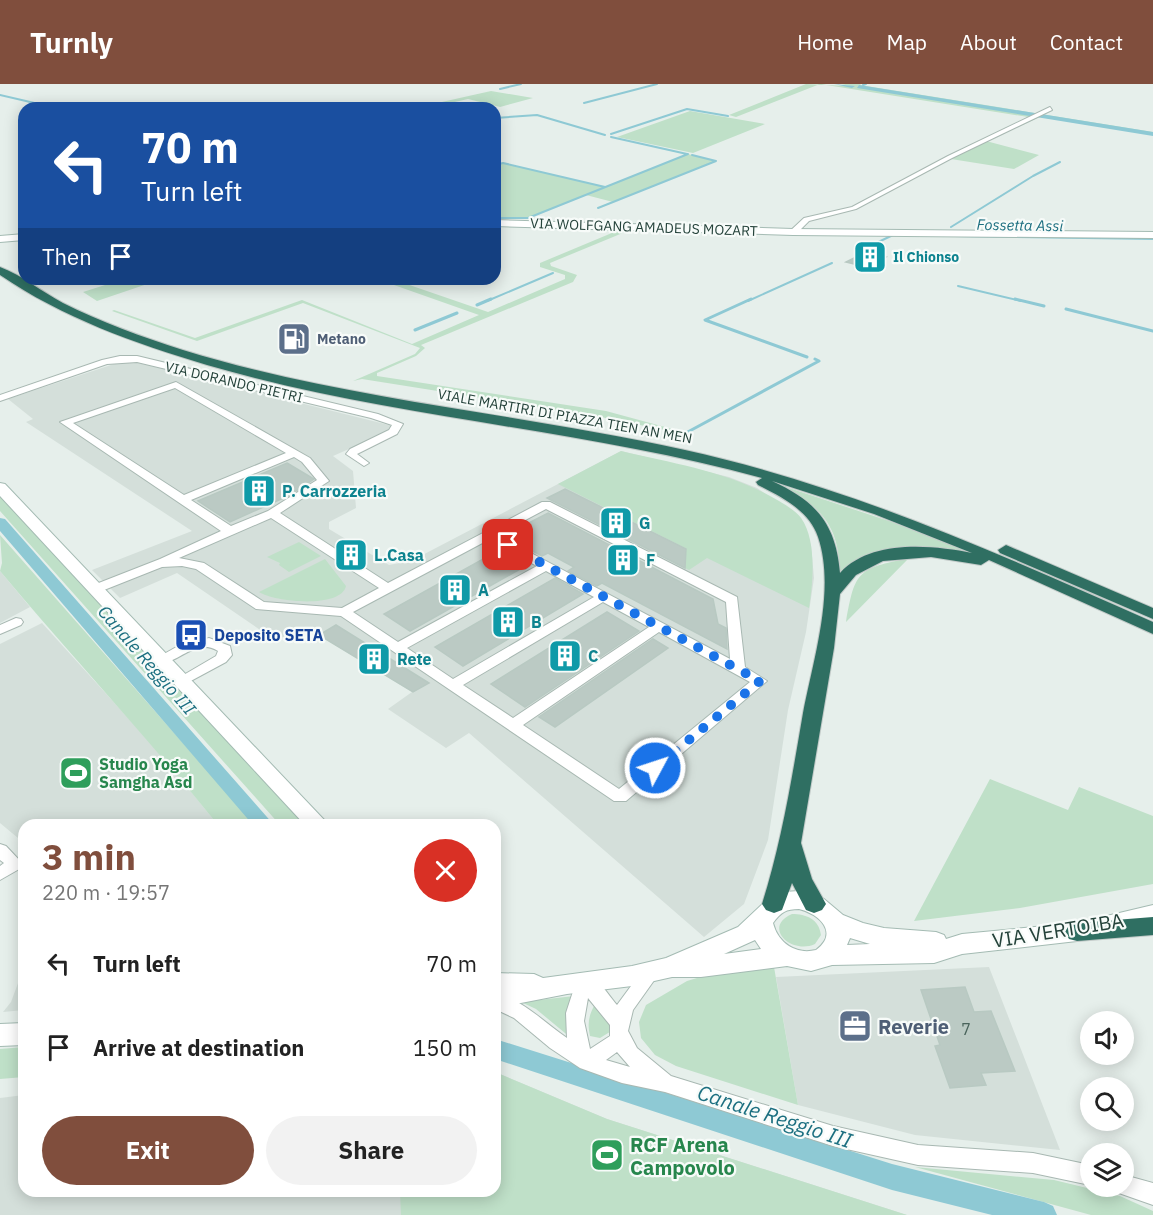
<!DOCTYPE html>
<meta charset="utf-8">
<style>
body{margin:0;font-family:"IBM Plex Sans",sans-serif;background:#f2f2f2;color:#222;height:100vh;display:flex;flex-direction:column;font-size:22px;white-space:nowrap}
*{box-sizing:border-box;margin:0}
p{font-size:20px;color:#767676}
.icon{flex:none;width:33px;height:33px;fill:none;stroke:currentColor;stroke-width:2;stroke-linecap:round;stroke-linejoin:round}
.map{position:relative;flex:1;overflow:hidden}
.side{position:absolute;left:18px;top:735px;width:483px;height:378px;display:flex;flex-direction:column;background:#fff;border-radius:18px;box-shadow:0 3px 15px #0003}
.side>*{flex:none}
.hud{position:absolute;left:18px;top:18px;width:483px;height:183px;border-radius:18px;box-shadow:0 3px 15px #0003;background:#1a4fa0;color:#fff;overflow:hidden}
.buttons{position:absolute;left:1080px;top:927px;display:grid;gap:12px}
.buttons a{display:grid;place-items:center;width:54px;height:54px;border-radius:50%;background:#fff;box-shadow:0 3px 15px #0003;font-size:30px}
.pin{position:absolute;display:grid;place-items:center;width:51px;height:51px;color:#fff;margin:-26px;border-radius:12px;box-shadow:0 3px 9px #0006}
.me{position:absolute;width:66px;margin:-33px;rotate:50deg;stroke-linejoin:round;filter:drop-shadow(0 0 4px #0008)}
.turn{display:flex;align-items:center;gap:21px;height:126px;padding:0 24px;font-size:27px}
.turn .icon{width:78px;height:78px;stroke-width:2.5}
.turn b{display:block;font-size:42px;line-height:51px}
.then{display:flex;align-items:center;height:57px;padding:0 24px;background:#0003;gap:12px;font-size:22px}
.round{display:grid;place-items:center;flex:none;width:63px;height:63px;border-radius:32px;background:#f2f2f2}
.overview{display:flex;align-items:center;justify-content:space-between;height:102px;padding:0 24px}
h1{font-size:36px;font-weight:800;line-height:45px;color:#804e3d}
.primary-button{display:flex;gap:12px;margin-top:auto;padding:12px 24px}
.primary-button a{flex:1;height:69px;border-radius:36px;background:#804e3d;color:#fff;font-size:24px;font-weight:800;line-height:69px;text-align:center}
.primary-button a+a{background:#f2f2f2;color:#222}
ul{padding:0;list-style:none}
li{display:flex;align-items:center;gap:18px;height:84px;padding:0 24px}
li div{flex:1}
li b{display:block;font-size:22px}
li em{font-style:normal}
header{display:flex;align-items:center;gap:36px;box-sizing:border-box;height:84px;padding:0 30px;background:#804e3d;color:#fff}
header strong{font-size:28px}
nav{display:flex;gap:33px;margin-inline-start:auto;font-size:21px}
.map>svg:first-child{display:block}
.built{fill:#d4dfda}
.green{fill:#bfe0c8}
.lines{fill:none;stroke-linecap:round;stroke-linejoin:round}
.stream-far1{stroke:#8ec9d4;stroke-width:2}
.stream{stroke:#8ec9d4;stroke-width:3}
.canal{fill:#8ec9d4;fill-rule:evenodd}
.building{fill:#bbcac4;stroke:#b8c9c2;stroke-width:1.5}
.street-casing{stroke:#a8b8b2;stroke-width:2}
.secondary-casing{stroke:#a4bbb3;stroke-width:2}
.highway-casing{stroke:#c2cac8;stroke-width:2}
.street{fill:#fff;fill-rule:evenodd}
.secondary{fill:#fff;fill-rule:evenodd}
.highway{fill:#2f6f62;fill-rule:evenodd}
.route{stroke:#1a73e8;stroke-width:10;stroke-dasharray:0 18}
.labels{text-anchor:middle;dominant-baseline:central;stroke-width:4.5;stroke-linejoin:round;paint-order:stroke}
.far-street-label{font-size:14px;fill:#24423a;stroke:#f7fbf9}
.far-culture-label{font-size:14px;font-weight:bold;fill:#0d838f;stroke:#f7fbf9;text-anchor:start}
.far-service-label{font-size:14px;font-weight:bold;fill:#4e5e75;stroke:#f7fbf9;text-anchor:start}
.far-water-label{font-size:15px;font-style:italic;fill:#1c6f80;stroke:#f7fbf9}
.culture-label{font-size:16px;font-weight:bold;fill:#0d838f;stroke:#f7fbf9;text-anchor:start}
.transit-label{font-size:16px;font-weight:bold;fill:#164399;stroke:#f7fbf9;text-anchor:start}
.leisure-label{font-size:16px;font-weight:bold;fill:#27864d;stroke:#f7fbf9;text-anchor:start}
.near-number-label{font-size:16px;fill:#4a645c}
.water-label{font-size:18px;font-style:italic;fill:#1c6f80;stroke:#f7fbf9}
.near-street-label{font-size:20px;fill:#24423a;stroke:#f7fbf9}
.near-service-label{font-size:20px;font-weight:bold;fill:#4e5e75;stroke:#f7fbf9;text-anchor:start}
.near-leisure-label{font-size:20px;font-weight:bold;fill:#27864d;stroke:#f7fbf9;text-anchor:start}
.near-water-label{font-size:21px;font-style:italic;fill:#1c6f80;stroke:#f7fbf9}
</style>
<header>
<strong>Turnly</strong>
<nav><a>Home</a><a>Map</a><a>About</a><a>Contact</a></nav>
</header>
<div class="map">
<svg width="1153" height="1131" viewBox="0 0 1153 1131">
<rect width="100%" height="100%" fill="#e6efeb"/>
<path class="built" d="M 117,279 L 139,279 L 393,342 L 390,347 L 333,372 L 353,387 L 356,424 L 329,438 L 329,445 L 389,481 L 411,477 L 621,367 L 729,393 L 757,404 L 801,434 L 811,461 L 814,494 L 806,548 L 788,626 L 768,756 L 744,820 L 704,853 L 469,649 L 446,664 L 388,625 L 412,608 L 307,544 L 275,556 L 177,489 L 120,514 L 92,486 L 192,447 L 26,338 L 33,335 L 8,315 Z
M 0,487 L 30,523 L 0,539 Z
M 42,539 L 158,667 L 218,741 L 24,741 L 24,755 L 18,754 L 0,739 L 0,560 Z
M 24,883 L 24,926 L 3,928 L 11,918 Z
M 989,883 L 1060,1066 L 915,1051 L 798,1021 L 776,893 Z
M 495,988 L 607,1035 L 907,1131 L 0,1131 L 0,1014 L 24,1011 L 24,1107 L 495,1107 Z"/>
<path class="green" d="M 806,0 L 849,2 L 842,0 L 861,0 L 860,1 L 1153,48 L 1153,50 L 1040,33 L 986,57 L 1039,71 L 1014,85 L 951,75 L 866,120 L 858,119 L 1028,33 L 820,0 L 736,33 L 729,31 Z
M 491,7 L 533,14 L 500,23 L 468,15 L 428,24 L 415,24 Z
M 690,27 L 765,40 L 693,69 L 617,53 Z
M 688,70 L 716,77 L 613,118 L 586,111 L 528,134 L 495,134 L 495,81 L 503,79 L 605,103 Z
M 619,146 L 630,146 L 550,179 L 551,182 L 577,191 L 573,198 L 421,261 L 425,264 L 416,272 L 377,289 L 377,292 L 606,327 L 687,349 L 684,350 L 596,332 L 362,295 L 353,297 L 415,270 L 420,264 L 303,219 L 197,257 L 112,227 L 114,226 L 195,254 L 302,216 L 412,260 L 479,231 L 377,195 L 392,195 L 488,228 L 565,195 L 565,191 L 540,183 L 540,179 Z
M 124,195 L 162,195 L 97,217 L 83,208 Z
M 621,367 C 676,380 731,388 779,417 C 786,421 797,428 801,434 C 817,456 813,499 809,524 L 707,474 L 689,486 L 685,484 L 685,464 L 558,400 Z
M 786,403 L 889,437 L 972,469 C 923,461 881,457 840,488 C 838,442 824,427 786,403 Z
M 0,408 L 308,741 L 280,741 L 0,427 Z
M 0,451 L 255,741 L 218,741 C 148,654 72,573 0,487 L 2,479 Z
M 299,458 L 321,472 L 289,488 L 279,481 L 280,479 L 267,473 Z
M 909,474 L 846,538 C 855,486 858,485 909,474 Z
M 325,475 L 346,502 C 341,525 274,518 259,508 Z
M 990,695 L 1068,726 L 1079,703 L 1153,732 L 1153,800 L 1020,824 L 914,837 Z
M 792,830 C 806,830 819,835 821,851 L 815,860 C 791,871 762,843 792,830 Z
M 774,883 L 798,1021 L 676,982 L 655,971 L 641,954 L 639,938 L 646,921 L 687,897 L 707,891 Z
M 574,912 L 571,954 L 536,925 L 521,918 Z
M 596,918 L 602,923 L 613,946 L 600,954 L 590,952 C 587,938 589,931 596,918 Z
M 24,963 L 24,993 L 0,995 L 0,965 Z
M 495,988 L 607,1035 L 907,1131 L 401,1131 L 400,1107 L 495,1107 Z
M 915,1083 L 1054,1096 L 1120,1112 L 1153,1127 L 1153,1131 L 1091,1131 Z"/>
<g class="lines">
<path class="stream-far1" d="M 863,1 L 866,0
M 500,5 L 521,0
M 0,11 L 56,24
M 584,19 L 657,0
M 495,34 L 537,31 L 605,51
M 611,50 L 687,25 L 728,32
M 611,53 L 687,70
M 692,71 L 716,77
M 495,81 L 503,79 L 605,103
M 598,124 L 716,77
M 495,134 L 528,134 L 688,70
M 566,138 L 578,139
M 951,143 L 1033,92 L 1060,78
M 955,152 L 1153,155
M 870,162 L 893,151
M 958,202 L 1021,217
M 487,217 L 553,189
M 748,217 L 832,179"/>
<path class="stream" d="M 751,215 L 705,236 L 807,273
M 1015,215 L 1044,222
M 477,221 L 491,215
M 1066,225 L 1153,247
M 415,246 L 457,229
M 684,350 L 819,277 L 815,275"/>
<path class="canal" d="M 834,0 L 855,2 L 852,4 Z
M 859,1 L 1153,48 L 1153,52 L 857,4 Z
M 0,434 L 5,435 L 274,741 L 253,741 L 0,447 Z
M 495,955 L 892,1080 L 1044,1118 L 1053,1122 L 1057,1131 L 992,1131 L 892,1106 L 495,975 Z"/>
</g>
<path class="building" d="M 866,168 L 886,173 L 866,183 L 846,178 Z
M 287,379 L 314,395 L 290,411 L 230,438 L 198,417 Z
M 565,405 L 686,465 L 685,484 L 547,414 Z
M 548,429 L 713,515 L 718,540 L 726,544 L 727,565 L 602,499 L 597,502 L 568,487 L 574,483 L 548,469 L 542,472 L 515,458 L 520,455 L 509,449 Z
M 501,465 L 529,480 L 410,547 L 384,530 Z
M 555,494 L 583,510 L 463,582 L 435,563 Z
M 607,528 L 639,547 L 525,623 L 491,600 Z
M 336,541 L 429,599 L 413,608 L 319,551 Z
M 653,555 L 668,564 L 555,643 L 539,633 Z
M 965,903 L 974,928 L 991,927 L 1015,987 L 981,989 L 986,1001 L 950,1004 L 935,962 L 940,961 L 921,906 Z"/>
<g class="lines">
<defs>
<path id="street" d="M 1050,23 L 1052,26 L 952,74 L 856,125 L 809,137 L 796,150 L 789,148 L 804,134 L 852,123 L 948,72 Z
M 120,272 L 137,272 L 378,330 L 403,340 L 397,350 L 357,370 L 369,379 L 364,382 L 346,370 L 350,365 L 389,346 L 392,341 L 371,334 L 137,278 L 107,280 L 0,317 L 0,311 L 102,276 Z
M 176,298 L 310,374 L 329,397 L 280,429 L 388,499 L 542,418 L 550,418 L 737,513 L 745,583 L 767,597 L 626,717 L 614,717 L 341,532 L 256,525 L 196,485 L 182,482 L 162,483 L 99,508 L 91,508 L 89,505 L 91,502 L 160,475 L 221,447 L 60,338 ZM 175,304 L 286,369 L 184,411 L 73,339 ZM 294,373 L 302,378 L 317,396 L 268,427 L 231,442 L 191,416 ZM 546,425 L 726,518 L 730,575 L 497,451 ZM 271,434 L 379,504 L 342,524 L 264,518 L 204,479 L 179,474 ZM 488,456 L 537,482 L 398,558 L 353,528 ZM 546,487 L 594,513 L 453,595 L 407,564 ZM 603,518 L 649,543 L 513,634 L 463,601 ZM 659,548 L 750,598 L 619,705 L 523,641 Z
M 16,534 L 21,535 L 23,538 L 21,541 L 0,550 L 0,541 Z
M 209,554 L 230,562 L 232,571 L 226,578 L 187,599 L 182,600 L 175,596 L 216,572 L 218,567 C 194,552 178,583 157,578 L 155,575 L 180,561 Z
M 0,760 L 6,762 L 23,780 L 21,784 L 0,796 L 0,782 L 4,779 L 0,776 Z
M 651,880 L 657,883 L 660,888 L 633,926 L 628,947 L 637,964 L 671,992 L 833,1042 L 918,1061 L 1033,1069 L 1090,1081 L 1090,1101 L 1033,1089 L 918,1081 L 833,1062 L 665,1008 L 622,999 L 580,984 L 550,964 L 514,934 L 495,925 L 495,909 C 525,917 542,937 567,954 L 566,929 L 578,892 C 595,886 607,910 617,921 L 645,883 ZM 588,914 L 610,941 L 610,952 L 590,965 L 584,937 ZM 617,968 L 630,983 L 606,976 Z
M 1124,1091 L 1153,1099 L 1153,1121 L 1116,1108 L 1114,1102 L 1124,1102 Z"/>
<path id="secondary" d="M 495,136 L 793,145 L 1153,148 L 1153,154 L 793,151 L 495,142 Z
M 24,150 L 24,156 L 0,158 L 0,152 Z
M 0,399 L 5,400 L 329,741 L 305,741 L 0,412 Z
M 799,807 L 824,815 L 843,831 L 863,839 L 884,844 L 936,848 L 944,851 L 946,855 L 962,850 L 1077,839 L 1153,821 L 1153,839 L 1077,857 L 962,870 L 934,879 L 832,881 L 811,887 L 787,882 L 701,893 L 672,893 L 632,902 L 567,910 L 495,924 L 495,889 L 534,890 L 543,894 L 632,882 L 666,874 L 738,843 L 771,812 L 784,808 ZM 799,825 C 820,830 839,849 816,866 C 796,871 778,859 773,839 C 781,828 786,825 799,825 ZM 850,854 L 870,860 L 847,861 ZM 755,856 L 761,865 L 724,870 Z
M 24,939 L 24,961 L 0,962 L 0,940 Z"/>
<path id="highway" d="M 0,183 C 22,191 42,208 63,219 C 101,238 142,253 183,266 C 346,316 518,329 685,366 C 849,402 1000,470 1153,538 L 1153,550 L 989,476 L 981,481 L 931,473 L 883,477 L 856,491 L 840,510 L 834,564 L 801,759 L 812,795 L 826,820 L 822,826 L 814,829 L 806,826 L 792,799 L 782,826 L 774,829 L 766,826 L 762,820 C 782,757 792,693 803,629 C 813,576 836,506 818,453 C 809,426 781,413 758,401 L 756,398 L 762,394 C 579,344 389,334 207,281 C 134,259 63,234 0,191 ZM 772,397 L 874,430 L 972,469 C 932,461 871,455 840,489 C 836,440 816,417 772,397 Z
M 1006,461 L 1153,524 L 1153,535 L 1000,469 L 998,466 Z
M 1153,833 L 1153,851 L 1077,857 L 1069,855 L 1065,848 L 1069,841 L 1077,839 Z"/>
</defs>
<use href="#street" class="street-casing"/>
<use href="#secondary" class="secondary-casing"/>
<use href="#highway" class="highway-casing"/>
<use href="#street" class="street"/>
<use href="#secondary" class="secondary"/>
<use href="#highway" class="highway"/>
</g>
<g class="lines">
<path class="route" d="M 508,461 L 760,597 L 655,684"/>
</g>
<defs>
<symbol id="building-square" viewBox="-11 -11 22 22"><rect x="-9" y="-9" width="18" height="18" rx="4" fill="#0f9aa8" stroke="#f7fbf9"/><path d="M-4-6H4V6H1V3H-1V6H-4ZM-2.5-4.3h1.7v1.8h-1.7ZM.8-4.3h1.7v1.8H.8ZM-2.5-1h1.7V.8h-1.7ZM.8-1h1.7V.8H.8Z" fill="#fff"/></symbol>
<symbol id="fuel-square" viewBox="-11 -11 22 22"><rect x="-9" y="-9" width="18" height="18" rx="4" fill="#5c6f8a" stroke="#f7fbf9"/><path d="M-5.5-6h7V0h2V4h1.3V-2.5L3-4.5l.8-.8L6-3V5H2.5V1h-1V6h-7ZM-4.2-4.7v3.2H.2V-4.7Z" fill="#fff"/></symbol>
<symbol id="bus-square" viewBox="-11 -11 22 22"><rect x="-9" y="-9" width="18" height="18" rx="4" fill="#1a4fb4" stroke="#f7fbf9"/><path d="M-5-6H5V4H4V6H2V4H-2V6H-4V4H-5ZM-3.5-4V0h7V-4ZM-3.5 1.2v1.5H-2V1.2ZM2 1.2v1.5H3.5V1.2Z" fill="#fff"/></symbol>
<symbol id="stadium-square" viewBox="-11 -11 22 22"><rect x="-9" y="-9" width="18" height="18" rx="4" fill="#2e9e5b" stroke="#f7fbf9"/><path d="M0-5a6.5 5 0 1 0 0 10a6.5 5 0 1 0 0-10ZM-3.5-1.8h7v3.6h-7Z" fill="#fff"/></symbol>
<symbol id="office-square" viewBox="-11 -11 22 22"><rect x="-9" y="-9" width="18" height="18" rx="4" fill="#5c6f8a" stroke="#f7fbf9"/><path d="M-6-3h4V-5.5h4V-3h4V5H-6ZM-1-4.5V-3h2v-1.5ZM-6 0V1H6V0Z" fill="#fff"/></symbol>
</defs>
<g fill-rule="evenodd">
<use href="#building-square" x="851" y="154" width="38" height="38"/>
<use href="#fuel-square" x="275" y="236" width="38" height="38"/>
<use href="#building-square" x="240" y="388" width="38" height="38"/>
<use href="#building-square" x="597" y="420" width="38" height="38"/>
<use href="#building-square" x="332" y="452" width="38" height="38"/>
<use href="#building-square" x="604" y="457" width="38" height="38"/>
<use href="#building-square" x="436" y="487" width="38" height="38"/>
<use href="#building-square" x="489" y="519" width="38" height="38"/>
<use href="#bus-square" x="172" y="532" width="38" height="38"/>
<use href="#building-square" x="546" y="553" width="38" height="38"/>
<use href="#building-square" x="355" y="556" width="38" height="38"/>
<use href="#stadium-square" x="57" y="670" width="38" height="38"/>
<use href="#office-square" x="836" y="923" width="38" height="38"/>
<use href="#stadium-square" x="588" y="1052" width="38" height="38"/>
</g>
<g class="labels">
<g class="far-street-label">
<text transform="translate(644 143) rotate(2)">VIA WOLFGANG AMADEUS MOZART</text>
<text transform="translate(234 298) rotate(13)">VIA DORANDO PIETRI</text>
<text transform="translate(565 332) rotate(10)">VIALE MARTIRI DI PIAZZA TIEN AN MEN</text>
</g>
<g class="far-culture-label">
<text x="893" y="173">Il Chionso</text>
</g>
<g class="far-service-label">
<text x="317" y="255">Metano</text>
</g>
<g class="far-water-label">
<text transform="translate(1020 141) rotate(1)">Fossetta Assi</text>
</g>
<g class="culture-label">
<text x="282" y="407">P. Carrozzeria</text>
<text x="639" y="439">G</text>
<text x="374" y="471">L.Casa</text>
<text x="646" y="476">F</text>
<text x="478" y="506">A</text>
<text x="531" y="538">B</text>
<text x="588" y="572">C</text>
<text x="397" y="575">Rete</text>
</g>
<g class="transit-label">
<text x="214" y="551">Deposito SETA</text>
</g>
<g class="leisure-label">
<text x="99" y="680">Studio Yoga<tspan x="99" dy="18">Samgha Asd</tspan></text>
</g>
<g class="near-number-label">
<text x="966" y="945">7</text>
</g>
<g class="water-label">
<text transform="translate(147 576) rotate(49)">Canale Reggio III</text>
</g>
<g class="near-street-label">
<text transform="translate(1058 846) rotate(-9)">VIA VERTOIBA</text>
</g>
<g class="near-service-label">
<text x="878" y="942">Reverie</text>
</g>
<g class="near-leisure-label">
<text x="630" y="1060">RCF Arena<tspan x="630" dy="23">Campovolo</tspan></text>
</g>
<g class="near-water-label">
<text transform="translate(775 1032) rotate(18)">Canale Reggio III</text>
</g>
</g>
</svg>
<div class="buttons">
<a><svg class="icon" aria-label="sound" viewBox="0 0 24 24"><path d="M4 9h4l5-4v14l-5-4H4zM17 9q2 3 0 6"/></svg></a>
<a><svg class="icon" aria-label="search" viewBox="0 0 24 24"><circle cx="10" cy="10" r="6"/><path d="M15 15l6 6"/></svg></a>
<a><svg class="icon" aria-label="layers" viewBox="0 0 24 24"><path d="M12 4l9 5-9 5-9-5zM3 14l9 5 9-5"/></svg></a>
</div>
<div class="pin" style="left:508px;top:461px;background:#d93025"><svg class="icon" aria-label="arrive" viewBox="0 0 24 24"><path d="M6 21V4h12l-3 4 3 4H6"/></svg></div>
<svg class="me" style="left:655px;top:684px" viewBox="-20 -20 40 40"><circle r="17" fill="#1a73e8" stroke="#fff" stroke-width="3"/><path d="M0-11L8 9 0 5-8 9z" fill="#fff"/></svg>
<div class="hud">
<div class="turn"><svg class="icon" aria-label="left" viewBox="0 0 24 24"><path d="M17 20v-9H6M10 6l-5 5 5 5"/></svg><div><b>70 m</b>Turn left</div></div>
<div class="then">Then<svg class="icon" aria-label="arrive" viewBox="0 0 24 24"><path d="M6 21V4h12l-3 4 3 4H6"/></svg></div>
</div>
<section class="side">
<div class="overview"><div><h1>3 min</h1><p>220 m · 19:57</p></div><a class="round" style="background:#d93025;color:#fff"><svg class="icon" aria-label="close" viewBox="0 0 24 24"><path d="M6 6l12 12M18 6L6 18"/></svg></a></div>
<ul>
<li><svg class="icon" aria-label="left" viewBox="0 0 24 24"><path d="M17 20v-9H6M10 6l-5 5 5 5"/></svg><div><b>Turn left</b></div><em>70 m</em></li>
<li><svg class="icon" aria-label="arrive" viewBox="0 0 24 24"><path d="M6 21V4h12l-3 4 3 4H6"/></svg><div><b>Arrive at destination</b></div><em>150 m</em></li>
</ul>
<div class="primary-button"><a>Exit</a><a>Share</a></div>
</section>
</div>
